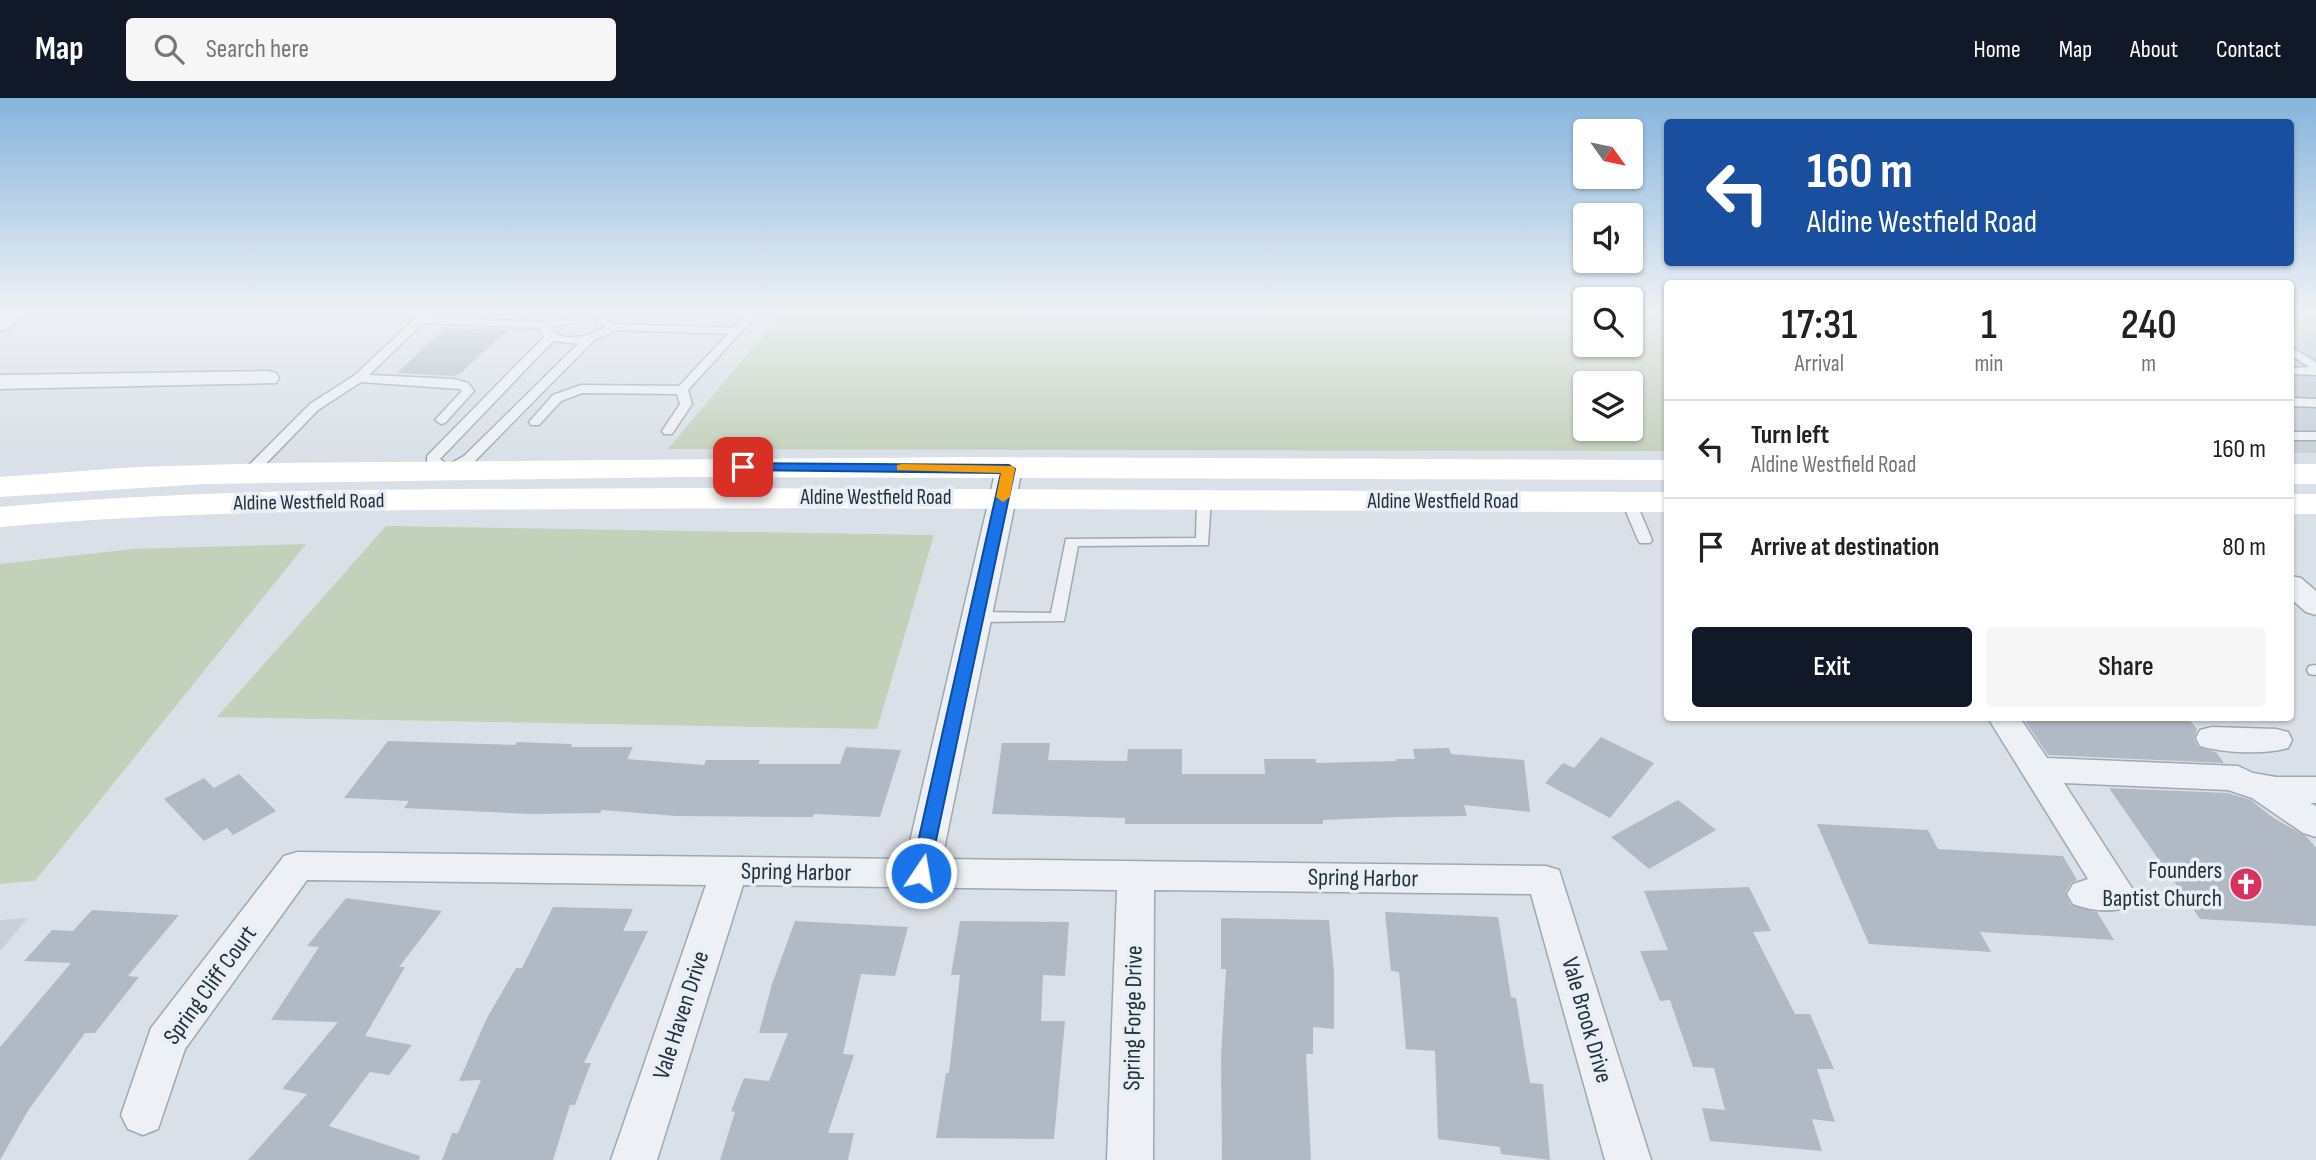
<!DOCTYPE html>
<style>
body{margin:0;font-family:"Sofia Sans Condensed",sans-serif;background:#f6f6f6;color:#222;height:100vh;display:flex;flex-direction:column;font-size:26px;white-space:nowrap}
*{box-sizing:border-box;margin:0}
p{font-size:23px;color:#767676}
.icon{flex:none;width:38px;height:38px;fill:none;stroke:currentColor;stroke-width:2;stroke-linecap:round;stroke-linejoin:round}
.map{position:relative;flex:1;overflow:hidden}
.side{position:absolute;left:1664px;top:182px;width:630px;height:441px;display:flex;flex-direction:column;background:#fff;border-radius:7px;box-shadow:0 2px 5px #0004}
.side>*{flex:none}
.hud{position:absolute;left:1664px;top:21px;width:630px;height:147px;border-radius:7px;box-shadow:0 2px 5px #0004;background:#1a4fa0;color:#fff;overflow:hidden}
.needle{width:46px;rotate:123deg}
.buttons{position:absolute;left:1573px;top:21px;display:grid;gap:14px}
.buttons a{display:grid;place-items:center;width:70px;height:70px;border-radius:7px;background:#fff;box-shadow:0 2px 5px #0004;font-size:35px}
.pin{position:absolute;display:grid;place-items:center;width:60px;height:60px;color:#fff;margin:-30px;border-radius:14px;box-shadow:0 4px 10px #0006}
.me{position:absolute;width:77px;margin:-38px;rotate:12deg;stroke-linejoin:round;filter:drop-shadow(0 0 5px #0008)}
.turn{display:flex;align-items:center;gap:24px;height:147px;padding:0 28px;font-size:32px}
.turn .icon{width:91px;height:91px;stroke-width:2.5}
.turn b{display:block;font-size:49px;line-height:60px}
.eta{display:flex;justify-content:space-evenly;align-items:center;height:119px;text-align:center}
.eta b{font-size:42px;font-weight:600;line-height:49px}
.action{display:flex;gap:14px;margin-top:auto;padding:14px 28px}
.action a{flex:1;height:80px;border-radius:7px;background:#111827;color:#fff;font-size:28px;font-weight:600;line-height:80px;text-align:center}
.action a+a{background:#f6f6f6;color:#222}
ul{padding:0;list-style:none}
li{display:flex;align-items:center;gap:21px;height:98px;padding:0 28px;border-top:2px solid #e0e0e0}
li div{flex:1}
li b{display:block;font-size:26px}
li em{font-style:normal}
header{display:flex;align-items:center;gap:42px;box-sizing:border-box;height:98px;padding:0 35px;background:#111827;color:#fff}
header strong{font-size:33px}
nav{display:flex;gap:38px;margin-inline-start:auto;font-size:24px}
.search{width:490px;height:63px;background:#f6f6f6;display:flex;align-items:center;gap:18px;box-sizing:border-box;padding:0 24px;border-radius:7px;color:#767676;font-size:26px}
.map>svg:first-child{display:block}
.built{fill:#c8d0d9}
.green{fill:#c3d1bb;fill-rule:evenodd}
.building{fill:#b1bac4}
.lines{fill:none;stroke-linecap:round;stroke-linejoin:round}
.lane-casing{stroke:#9fa8b1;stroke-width:3}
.street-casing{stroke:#9fa8b1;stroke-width:3}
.lane{fill:#edf1f5;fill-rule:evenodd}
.street{fill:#edf1f5;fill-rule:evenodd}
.secondary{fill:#fff;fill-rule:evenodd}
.route{fill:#1a73e8;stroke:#114b97;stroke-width:2}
.slow{fill:#f59e0b}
.labels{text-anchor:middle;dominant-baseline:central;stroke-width:7;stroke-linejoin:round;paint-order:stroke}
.street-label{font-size:21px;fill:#23303d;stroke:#e9eff4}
.near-poi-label{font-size:24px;fill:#23303d;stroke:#e9eff4;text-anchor:end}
.near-street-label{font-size:24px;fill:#23303d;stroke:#e9eff4}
</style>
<header>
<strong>Map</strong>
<div class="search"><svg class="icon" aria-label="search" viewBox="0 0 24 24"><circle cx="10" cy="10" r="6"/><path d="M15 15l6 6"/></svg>Search here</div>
<nav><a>Home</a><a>Map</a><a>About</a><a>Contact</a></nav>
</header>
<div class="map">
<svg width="2316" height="1062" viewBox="0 0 2316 1062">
<rect width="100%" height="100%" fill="#dae0e7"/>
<path class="built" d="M 2291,226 L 2316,242 L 2316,355 L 2291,355 Z
M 28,820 L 0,853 L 0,822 Z"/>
<path class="green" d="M 785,211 L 1585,211 L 1586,247 L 1631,247 L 1631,211 L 1668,211 L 1668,353 L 668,351 ZM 1586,285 L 1631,285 L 1631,331 L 1586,331 Z
M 2291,211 L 2316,211 L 2316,242 L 2291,226 Z
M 386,428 L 934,437 L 877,631 L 217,619 Z
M 306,446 L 35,783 L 0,786 L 0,466 L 132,451 Z"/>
<path class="building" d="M 450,230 L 507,232 L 461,275 L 454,278 L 397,275 L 444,231 Z
M 2023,620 L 2188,620 L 2197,631 L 2194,641 L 2198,649 L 2216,654 L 2224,665 L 2048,657 Z
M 1601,639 L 1654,665 L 1610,720 L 1545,685 L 1563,665 L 1574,670 Z
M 388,643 L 515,647 L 517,644 L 572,646 L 571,649 L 633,649 L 627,661 L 704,667 L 706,662 L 760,662 L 758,666 L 840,666 L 846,649 L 901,652 L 880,719 L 814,716 L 813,719 L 676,718 L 602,712 L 600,715 L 530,716 L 404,710 L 409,703 L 344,700 Z
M 1002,645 L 1050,645 L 1048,662 L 1127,663 L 1128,651 L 1182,651 L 1182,676 L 1265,676 L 1264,661 L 1316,661 L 1316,665 L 1396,663 L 1396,661 L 1415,661 L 1413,651 L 1449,650 L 1451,656 L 1524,662 L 1530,714 L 1464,707 L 1467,718 L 1396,719 L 1323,722 L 1323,726 L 1125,726 L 1125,720 L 992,716 Z
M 239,676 L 276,713 L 233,737 L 227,730 L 204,743 L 164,701 L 204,680 L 214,690 Z
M 2109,690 L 2228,695 L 2251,702 L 2272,719 L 2307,739 L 2316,750 L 2316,828 L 2200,821 Z
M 1678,702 L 1716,732 L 1649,771 L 1611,739 Z
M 1817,726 L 1928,732 L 1938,751 L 2063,758 L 2077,782 L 2071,785 L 2065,795 L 2071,807 L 2097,814 L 2114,842 L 1980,834 L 1991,854 L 1869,846 Z
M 1749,789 L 1771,833 L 1753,834 L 1795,916 L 1810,916 L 1834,971 L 1817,971 L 1835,1024 L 1812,1021 L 1822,1053 L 1710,1043 L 1702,1010 L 1725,1012 L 1714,970 L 1693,969 L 1670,902 L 1660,903 L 1640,853 L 1668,852 L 1644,793 Z
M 346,800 L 442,813 L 399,869 L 405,869 L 365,938 L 412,947 L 389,977 L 370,974 L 329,1028 L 420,1058 L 419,1062 L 248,1062 L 307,996 L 282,991 L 338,924 L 271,922 L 319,849 L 307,848 Z
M 553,809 L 633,811 L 623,833 L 648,833 L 584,965 L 591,965 L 575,1007 L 570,1007 L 553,1062 L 442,1062 L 452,1035 L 458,1035 L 481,982 L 459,983 L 487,920 L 516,870 L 522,870 Z
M 92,812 L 179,817 L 128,878 L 139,879 L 95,935 L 85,935 L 29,1011 L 0,1062 L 0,949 L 71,865 L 24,863 L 52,832 L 73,833 Z
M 1385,814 L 1498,819 L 1511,899 L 1516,900 L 1530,985 L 1543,986 L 1550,1062 L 1501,1056 L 1500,1049 L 1438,1041 L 1435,953 L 1406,951 L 1399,874 L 1391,873 Z
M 1221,820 L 1329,822 L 1334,874 L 1334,931 L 1313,929 L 1313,956 L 1306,956 L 1311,1062 L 1222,1062 L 1221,959 L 1226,871 L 1221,871 Z
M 795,823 L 908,829 L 895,878 L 861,876 L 843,956 L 854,957 L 828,1035 L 854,1035 L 848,1062 L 720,1062 L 735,1014 L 731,1013 L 744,980 L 769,983 L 788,935 L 759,935 L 772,886 Z
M 960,823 L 1069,824 L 1065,878 L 1043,877 L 1041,923 L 1065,923 L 1054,1041 L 936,1040 L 946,975 L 949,975 L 960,877 L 951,877 Z"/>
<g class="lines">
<defs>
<path id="lane" d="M 425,211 L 437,211 L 430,219 L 545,224 L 570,220 L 576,223 L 574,225 L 551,229 L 551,233 C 568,245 589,238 606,229 L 596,224 L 602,221 L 617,226 L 734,230 L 751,211 L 762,211 L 688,292 L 692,306 L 672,336 L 664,336 L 662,333 L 680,306 L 677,296 L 582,295 L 561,303 L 539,327 L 531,327 L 529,324 L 553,297 L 581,287 L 679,288 L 728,236 L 617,232 L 594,242 L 474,364 C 450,377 449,381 427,364 L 427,358 L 544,239 L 539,230 L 423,225 L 369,277 L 454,281 L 468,285 L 474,293 L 445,325 L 441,326 L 435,322 L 462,293 L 460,291 L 361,284 L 318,312 L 256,376 L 246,376 L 246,370 L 310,306 L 355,277 ZM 553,243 L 578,246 L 464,358 L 448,367 L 440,361 Z
M 2291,249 L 2316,264 L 2316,277 L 2291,276 L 2291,270 L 2309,269 L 2291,257 Z
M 2291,300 L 2316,301 L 2316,309 L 2291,308 Z
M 2291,334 L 2316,334 L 2316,342 L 2291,342 Z
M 1204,397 L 1211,401 L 1208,447 L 1078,448 L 1064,523 L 976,524 L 968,519 L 976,514 L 1051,515 L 1066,441 L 1196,440 L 1197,401 Z
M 1629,400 L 1636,404 L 1652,442 L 1650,445 L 1640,445 L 1638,442 L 1622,404 Z
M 2316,567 L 2316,577 L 2309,576 L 2307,572 L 2309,568 Z"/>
<path id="street" d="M 12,211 L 37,211 L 7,231 L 0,233 L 0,218 Z
M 268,273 L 276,275 L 279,280 L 276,285 L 0,291 L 0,277 Z
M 1009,363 L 1018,366 L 1022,371 L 942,761 L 1546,768 L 1559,772 L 1651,1062 L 1605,1062 L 1531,796 L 1154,792 L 1153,1062 L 1107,1062 L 1117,792 L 743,787 L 657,1062 L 611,1062 L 706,787 L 307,782 L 185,951 L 158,1031 L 143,1037 L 128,1031 L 121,1017 L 151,930 L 284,758 L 297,754 L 906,761 L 996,371 L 1000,366 Z
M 2291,478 L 2301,480 L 2316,493 L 2316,517 L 2306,514 L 2291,501 Z
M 1988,620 L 2020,620 L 2047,660 L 2238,668 L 2253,675 L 2276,679 L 2316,679 L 2316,705 L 2310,705 L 2316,708 L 2316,739 L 2303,735 L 2252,700 L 2228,692 L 2064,685 L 2137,798 L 2131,808 C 2112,815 2092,813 2073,806 L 2067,796 L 2073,786 L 2088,781 Z
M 2212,629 L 2276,631 L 2288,634 L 2292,642 L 2288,650 C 2263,657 2225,655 2200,648 L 2196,640 L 2200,632 Z"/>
</defs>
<use href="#lane" class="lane-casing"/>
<use href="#street" class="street-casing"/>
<use href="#lane" class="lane"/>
<use href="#street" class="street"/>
<path class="secondary" d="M 966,359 L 1668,362 L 1668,382 L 685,379 L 204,386 L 0,399 L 0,379 L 136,369 L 272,365 Z
M 2291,366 L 2316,366 L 2316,386 L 2291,386 Z
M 685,390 L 1668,394 L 1668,414 C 1313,414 958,408 603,411 C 402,412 201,411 0,429 L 0,409 C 228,388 456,392 685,390 Z
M 2291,396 L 2316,396 L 2316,416 L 2291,416 Z"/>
</g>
<linearGradient id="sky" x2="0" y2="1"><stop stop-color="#85b4dc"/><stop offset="0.59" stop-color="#eef1f4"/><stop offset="1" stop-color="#eef1f4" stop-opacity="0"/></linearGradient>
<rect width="2316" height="360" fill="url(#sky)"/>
<path class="route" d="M 743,365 L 1009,367 L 1015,371 L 928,780 L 921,783 L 914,780 L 911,775 L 1001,375 L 738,372 L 737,369 Z"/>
<path class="slow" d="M 902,366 L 1013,368 L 1015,371 L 1010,399 L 1003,404 L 996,399 L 1001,375 L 897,372 L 897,367 Z"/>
<defs>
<symbol id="church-disc" viewBox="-11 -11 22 22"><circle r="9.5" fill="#d9325e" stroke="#e9eff4"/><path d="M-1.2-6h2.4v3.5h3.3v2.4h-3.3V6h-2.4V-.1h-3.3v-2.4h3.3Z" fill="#fff"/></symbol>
</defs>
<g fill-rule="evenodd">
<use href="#church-disc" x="2227" y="767" width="38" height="38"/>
</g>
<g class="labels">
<g class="street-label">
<text x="876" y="399">Aldine Westfield Road</text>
<text x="1443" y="403">Aldine Westfield Road</text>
<text transform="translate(309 404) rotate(-1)">Aldine Westfield Road</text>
</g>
<g class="near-poi-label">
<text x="2222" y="772">Founders<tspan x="2222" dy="28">Baptist Church</tspan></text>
</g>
<g class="near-street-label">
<text transform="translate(796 774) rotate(1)">Spring Harbor</text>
<text transform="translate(1363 780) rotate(1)">Spring Harbor</text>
<text transform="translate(210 887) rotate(-54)">Spring Cliff Court</text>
<text transform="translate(681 917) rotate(-72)">Vale Haven Drive</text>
<text transform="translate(1133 920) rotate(-89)">Spring Forge Drive</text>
<text transform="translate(1587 922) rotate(74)">Vale Brook Drive</text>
</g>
</g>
</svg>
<div class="buttons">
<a><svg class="needle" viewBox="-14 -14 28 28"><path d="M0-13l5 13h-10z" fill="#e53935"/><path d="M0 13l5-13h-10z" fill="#767676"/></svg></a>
<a><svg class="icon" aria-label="sound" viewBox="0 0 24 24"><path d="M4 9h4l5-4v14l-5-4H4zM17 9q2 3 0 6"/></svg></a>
<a><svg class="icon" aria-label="search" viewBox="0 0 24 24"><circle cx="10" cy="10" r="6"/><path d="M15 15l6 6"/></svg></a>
<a><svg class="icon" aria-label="layers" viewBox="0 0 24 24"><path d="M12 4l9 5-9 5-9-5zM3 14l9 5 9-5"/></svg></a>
</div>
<div class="pin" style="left:743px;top:369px;background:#d93025"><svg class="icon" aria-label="arrive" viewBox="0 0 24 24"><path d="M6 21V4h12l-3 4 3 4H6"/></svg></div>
<svg class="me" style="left:921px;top:775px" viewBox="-20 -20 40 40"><circle r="17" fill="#1a73e8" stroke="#fff" stroke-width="3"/><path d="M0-11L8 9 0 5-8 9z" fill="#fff"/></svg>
<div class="hud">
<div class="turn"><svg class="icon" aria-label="left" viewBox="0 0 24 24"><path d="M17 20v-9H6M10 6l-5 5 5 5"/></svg><div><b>160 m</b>Aldine Westfield Road</div></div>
</div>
<section class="side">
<div class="eta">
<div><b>17:31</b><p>Arrival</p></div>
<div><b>1</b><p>min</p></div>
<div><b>240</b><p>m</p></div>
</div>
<ul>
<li><svg class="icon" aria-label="left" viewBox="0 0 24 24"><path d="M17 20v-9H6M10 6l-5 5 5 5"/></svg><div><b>Turn left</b><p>Aldine Westfield Road</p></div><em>160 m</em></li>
<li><svg class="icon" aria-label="arrive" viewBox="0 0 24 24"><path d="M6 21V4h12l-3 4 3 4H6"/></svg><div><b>Arrive at destination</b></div><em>80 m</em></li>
</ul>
<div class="action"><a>Exit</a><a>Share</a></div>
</section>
</div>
